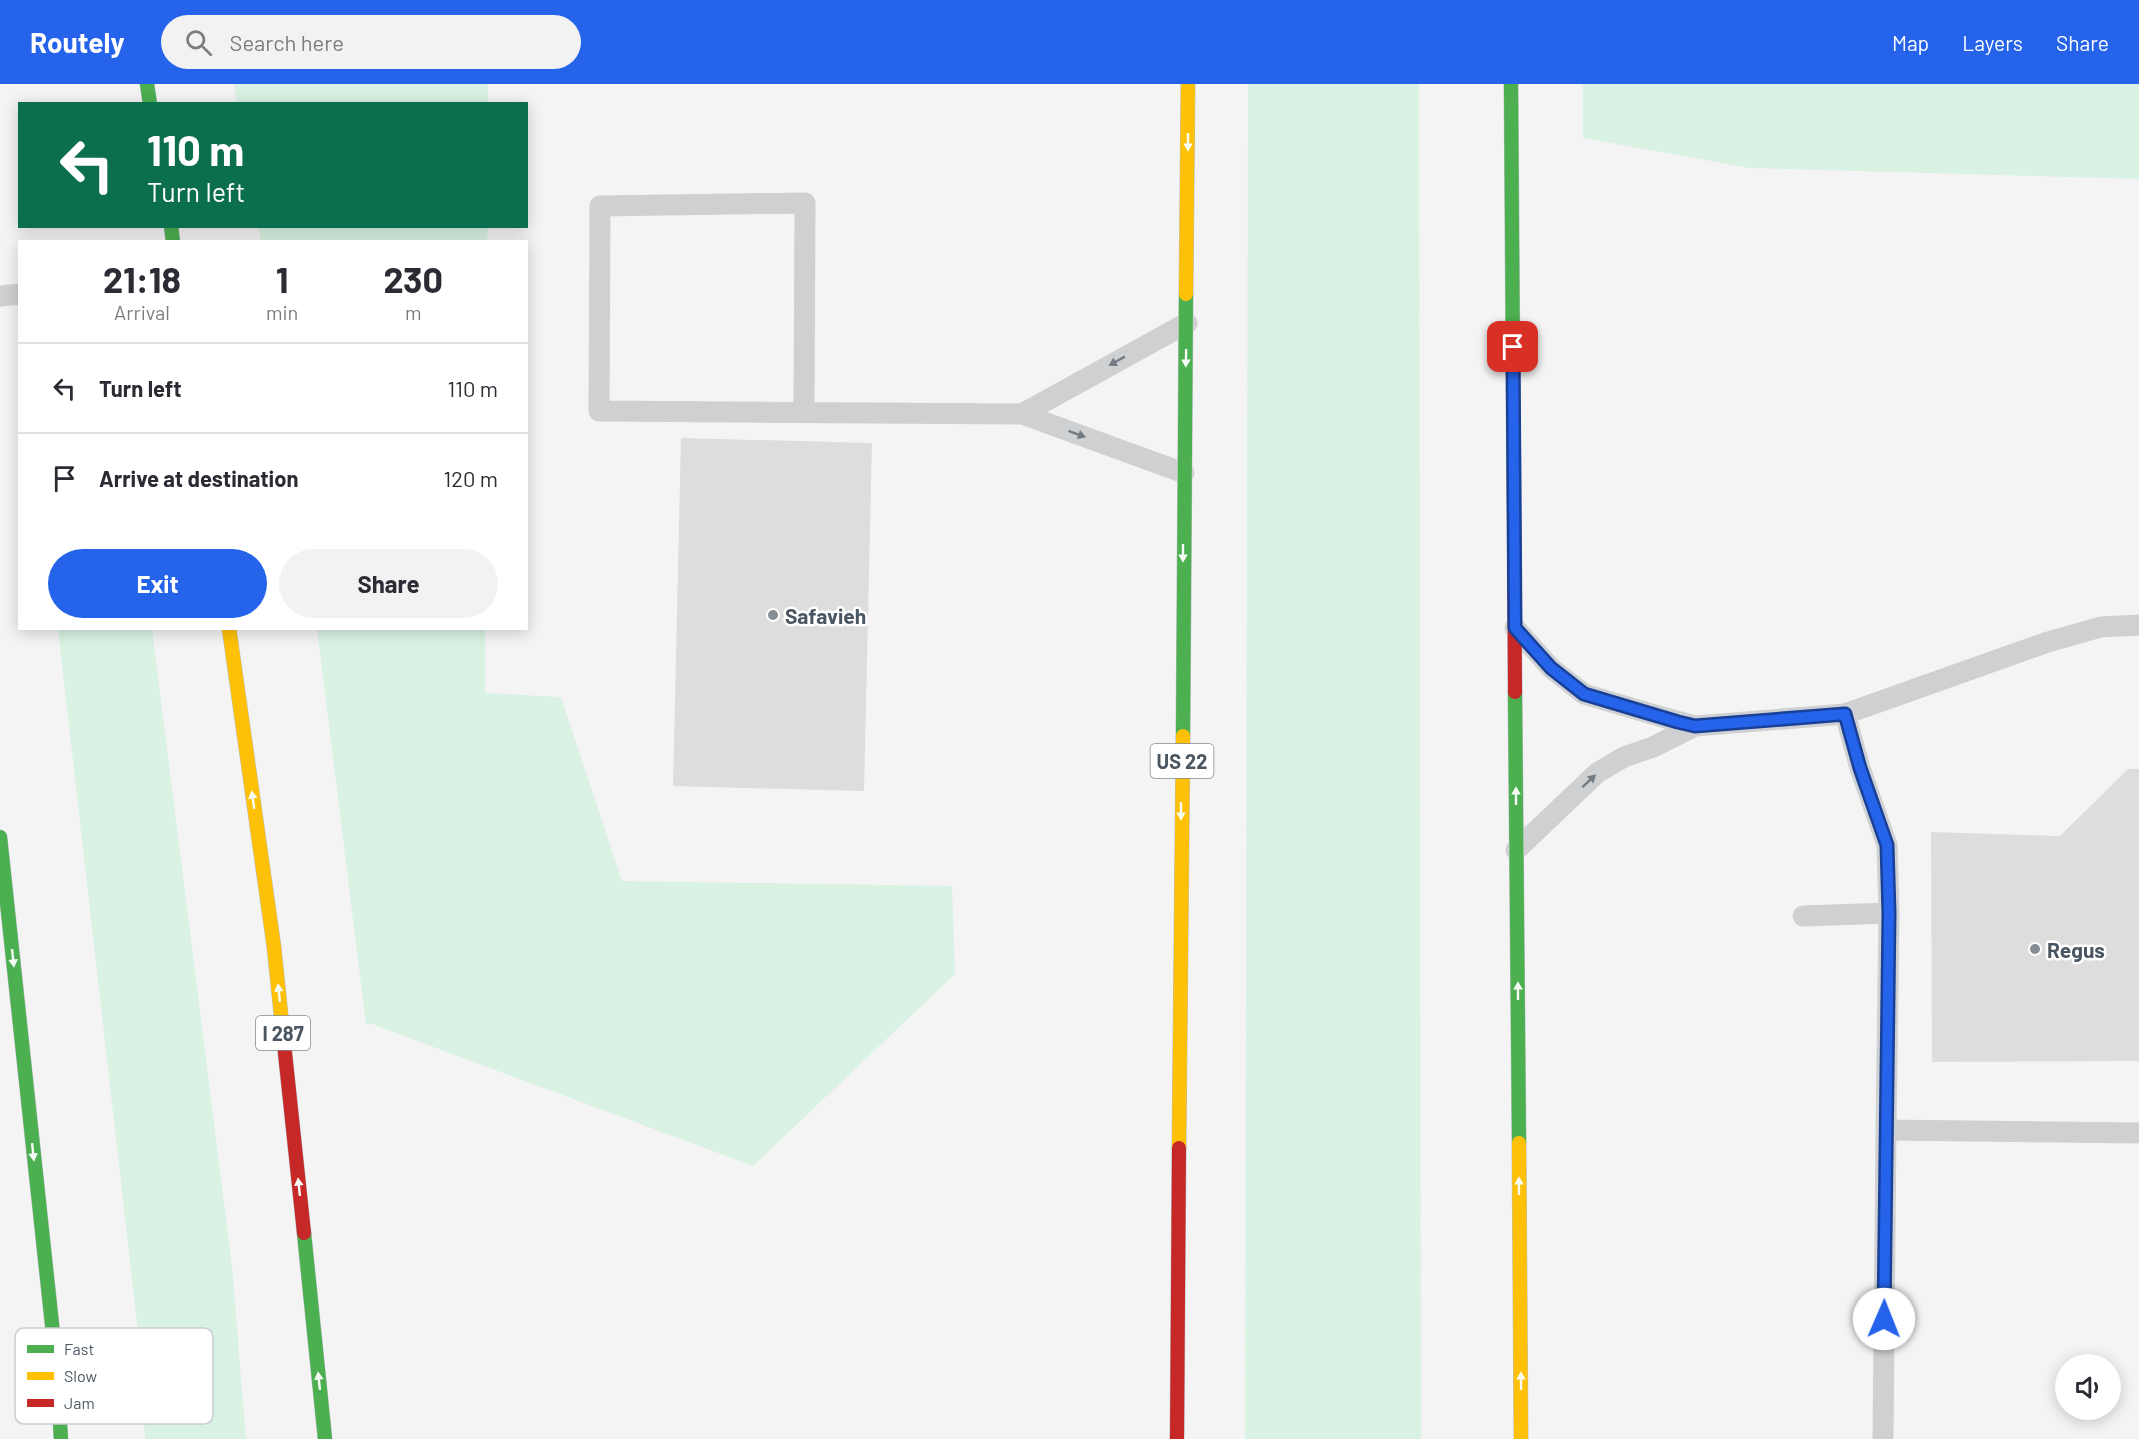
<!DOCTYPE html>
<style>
body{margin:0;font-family:Barlow,sans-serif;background:#f2f2f3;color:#2b2b33;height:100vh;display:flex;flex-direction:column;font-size:22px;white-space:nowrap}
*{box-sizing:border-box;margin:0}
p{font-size:20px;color:#7c7c81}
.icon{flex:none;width:33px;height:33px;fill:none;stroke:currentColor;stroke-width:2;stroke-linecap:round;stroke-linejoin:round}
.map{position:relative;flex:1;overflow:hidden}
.panel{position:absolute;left:18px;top:156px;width:510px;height:390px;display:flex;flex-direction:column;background:#fff;border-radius:0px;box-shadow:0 3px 15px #0003}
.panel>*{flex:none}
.banner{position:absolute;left:18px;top:18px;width:510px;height:126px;border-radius:0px;box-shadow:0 3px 15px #0003;background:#0b6e4f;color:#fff;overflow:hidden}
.fabs{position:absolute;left:2055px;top:1270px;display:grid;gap:12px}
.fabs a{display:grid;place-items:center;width:66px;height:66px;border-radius:50%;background:#fff;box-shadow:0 3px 15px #0003;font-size:30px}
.pin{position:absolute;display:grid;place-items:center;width:51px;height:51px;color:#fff;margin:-26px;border-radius:12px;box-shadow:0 3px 9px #0006}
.me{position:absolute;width:66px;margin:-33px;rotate:1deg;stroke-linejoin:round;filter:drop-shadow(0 0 4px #0008)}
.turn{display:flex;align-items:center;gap:21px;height:126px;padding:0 30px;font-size:27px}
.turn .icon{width:78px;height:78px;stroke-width:2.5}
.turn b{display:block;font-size:42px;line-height:51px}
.eta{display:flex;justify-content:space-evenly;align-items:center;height:102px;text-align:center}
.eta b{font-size:36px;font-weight:700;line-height:42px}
.cta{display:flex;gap:12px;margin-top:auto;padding:12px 30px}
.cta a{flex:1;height:69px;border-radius:36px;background:#2563eb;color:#fff;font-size:24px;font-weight:700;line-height:69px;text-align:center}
.cta a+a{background:#f2f2f3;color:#2b2b33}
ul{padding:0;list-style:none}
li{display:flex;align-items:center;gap:18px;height:90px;padding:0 30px;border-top:2px solid #e1e1e2}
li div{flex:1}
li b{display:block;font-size:22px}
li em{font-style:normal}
header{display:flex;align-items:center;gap:36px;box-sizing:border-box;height:84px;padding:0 30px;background:#2563eb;color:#fff}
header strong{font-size:28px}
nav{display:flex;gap:33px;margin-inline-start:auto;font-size:21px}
.search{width:420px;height:54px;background:#f2f2f3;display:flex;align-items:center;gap:15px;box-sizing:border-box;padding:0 21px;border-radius:33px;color:#7c7c81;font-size:22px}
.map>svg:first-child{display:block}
.green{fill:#d9f2e3}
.building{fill:#ddddde}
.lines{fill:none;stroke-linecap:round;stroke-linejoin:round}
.fast-casing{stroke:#b9bec3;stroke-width:15}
.slow-casing{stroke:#b9bec3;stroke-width:15}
.jam-casing{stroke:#b9bec3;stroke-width:15}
.lane{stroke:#ced0d2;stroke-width:21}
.fast{stroke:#4caf50;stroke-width:14}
.slow{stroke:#ffc107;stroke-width:14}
.jam{stroke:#c62828;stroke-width:14}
.oneway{fill:#f6fbf6}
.oneway2{fill:#727b83}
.route-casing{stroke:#184099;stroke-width:15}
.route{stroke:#2563eb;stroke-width:10}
.poi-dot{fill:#868d94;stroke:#fff;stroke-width:2}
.labels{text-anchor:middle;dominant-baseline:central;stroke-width:5;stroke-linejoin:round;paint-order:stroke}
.shield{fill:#fff;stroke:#808990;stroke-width:1.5}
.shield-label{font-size:20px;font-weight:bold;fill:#4a5661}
.poi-label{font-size:21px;font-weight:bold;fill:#4a5661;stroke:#fff;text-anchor:start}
.key{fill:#fff;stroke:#c9ccd0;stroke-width:1.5}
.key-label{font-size:16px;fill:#4a5661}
</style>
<header>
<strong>Routely</strong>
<div class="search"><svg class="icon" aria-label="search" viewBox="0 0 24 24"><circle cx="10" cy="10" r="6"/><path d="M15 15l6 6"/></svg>Search here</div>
<nav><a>Map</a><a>Layers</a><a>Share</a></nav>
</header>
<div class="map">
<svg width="2139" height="1355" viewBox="0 0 2139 1355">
<rect width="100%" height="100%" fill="#f4f4f4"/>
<path class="green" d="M 234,0 L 488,0 L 488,19 L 237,19 Z
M 1248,0 L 1419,0 L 1421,1355 L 1245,1355 Z
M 1583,0 L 2139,0 L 2139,95 L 1750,84 L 1583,54 Z
M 258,143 L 488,143 L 487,157 L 261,157 Z
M 58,545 L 152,545 L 232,1182 L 246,1355 L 145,1355 L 138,1248 Z
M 317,545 L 485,545 L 485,609 L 561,613 L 622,797 L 952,802 L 955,890 L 753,1082 L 372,940 L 366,940 Z"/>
<path class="building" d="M 681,354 L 872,359 L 864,707 L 673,702 Z
M 2128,685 L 2139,685 L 2139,977 L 1932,978 L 1931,748 L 2060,752 Z"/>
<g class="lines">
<defs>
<path id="fast" d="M 147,0 L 150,20
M 1511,0 L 1514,432
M 171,142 L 173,158
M 1515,608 L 1519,1059
M 1183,652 L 1186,210
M 0,753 L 56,1278 L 61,1355
M 304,1149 L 325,1355"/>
<path id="slow" d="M 1186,210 L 1188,0
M 229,544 L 274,863 L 283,950
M 1519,1059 L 1521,1355
M 1179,1064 L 1183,652"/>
<path id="jam" d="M 1514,432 L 1515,608
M 283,950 L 304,1149
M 1177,1355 L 1179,1064"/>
</defs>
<use href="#fast" class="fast-casing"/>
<use href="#slow" class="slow-casing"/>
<use href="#jam" class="jam-casing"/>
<path class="lane" d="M 0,212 L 20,210
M 804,329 L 805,119 L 600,122 L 599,327 L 1022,330 L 1184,389
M 1022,330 L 1187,239
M 1515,544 L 1551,584 L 1584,610 L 1662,633 L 1695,642 L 1845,630 L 1860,684 L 1887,761 L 1889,829 L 1803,832
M 1845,630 L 2048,558 L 2101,543 L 2139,541
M 1516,766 L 1597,689 L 1624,673 L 1653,663 L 1695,642
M 1889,829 L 1886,1046 L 2139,1049
M 1883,1355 L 1886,1046"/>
<use href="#fast" class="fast"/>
<use href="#slow" class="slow"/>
<use href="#jam" class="jam"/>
</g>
<defs><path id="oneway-solid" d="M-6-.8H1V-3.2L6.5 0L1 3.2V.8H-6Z" transform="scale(1.5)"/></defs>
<g class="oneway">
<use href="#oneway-solid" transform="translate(1188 58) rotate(90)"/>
<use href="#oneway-solid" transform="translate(1186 274) rotate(91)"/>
<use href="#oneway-solid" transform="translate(1183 469) rotate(90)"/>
<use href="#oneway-solid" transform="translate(1516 712) rotate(-90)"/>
<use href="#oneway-solid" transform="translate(253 716) rotate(-98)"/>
<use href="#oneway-solid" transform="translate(1181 727) rotate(90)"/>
<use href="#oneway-solid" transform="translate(13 874) rotate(84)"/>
<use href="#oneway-solid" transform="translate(1518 907) rotate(-90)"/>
<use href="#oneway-solid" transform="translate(279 909) rotate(-96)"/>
<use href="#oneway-solid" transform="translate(33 1068) rotate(84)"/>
<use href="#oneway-solid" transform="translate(1519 1102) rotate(-90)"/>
<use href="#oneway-solid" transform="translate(299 1103) rotate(-96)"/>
<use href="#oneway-solid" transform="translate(319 1297) rotate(-96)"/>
<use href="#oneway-solid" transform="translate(1521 1297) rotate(-90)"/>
</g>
<g class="oneway2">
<use href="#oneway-solid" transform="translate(1117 277) rotate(151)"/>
<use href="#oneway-solid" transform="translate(1077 350) rotate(20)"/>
<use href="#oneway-solid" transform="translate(1589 697) rotate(-43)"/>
</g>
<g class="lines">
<defs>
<path id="route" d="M 1513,263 L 1515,544 L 1551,584 L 1584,610 L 1678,638 L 1695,642 L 1845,630 L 1860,684 L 1887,761 L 1889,829 L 1884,1235"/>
</defs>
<use href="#route" class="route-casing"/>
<use href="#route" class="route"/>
</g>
<g class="poi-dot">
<circle cx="773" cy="531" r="6"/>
<circle cx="2035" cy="865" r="6"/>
</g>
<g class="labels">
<g class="shield">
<rect x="1150.5" y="660" width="63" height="34" rx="4.5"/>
<rect x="256" y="932" width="54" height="34" rx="4.5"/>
</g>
<g class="shield-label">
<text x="1182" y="677">US 22</text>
<text x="283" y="949">I 287</text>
</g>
<g class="poi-label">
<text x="785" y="531">Safavieh</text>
<text x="2047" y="865">Regus</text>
</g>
</g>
<rect x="15" y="1244" width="198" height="96" rx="9" class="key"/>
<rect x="27" y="1261" width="27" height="8" fill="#4caf50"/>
<rect x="27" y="1288" width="27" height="8" fill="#ffc107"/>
<rect x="27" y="1315" width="27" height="8" fill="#c62828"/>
<g class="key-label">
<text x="64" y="1271">Fast</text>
<text x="64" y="1298">Slow</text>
<text x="64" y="1325">Jam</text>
</g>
</svg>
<div class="fabs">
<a><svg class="icon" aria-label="sound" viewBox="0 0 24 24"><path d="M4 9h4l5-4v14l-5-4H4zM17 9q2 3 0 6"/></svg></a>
</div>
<div class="pin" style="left:1513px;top:263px;background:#d93025"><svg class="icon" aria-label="arrive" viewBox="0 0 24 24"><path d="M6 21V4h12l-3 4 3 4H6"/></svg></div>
<svg class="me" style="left:1884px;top:1235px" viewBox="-20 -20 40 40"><circle r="19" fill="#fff"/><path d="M0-13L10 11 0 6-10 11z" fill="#2563eb"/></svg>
<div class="banner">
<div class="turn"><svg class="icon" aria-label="left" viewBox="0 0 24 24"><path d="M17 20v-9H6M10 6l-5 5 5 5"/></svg><div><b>110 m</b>Turn left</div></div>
</div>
<section class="panel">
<div class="eta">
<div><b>21:18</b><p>Arrival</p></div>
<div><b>1</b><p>min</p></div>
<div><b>230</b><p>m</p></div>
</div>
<ul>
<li><svg class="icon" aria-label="left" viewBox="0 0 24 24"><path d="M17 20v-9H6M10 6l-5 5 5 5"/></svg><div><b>Turn left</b></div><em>110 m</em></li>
<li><svg class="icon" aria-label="arrive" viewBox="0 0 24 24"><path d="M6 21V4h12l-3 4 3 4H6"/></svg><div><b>Arrive at destination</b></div><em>120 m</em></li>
</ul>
<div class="cta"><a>Exit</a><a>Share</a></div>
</section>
</div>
